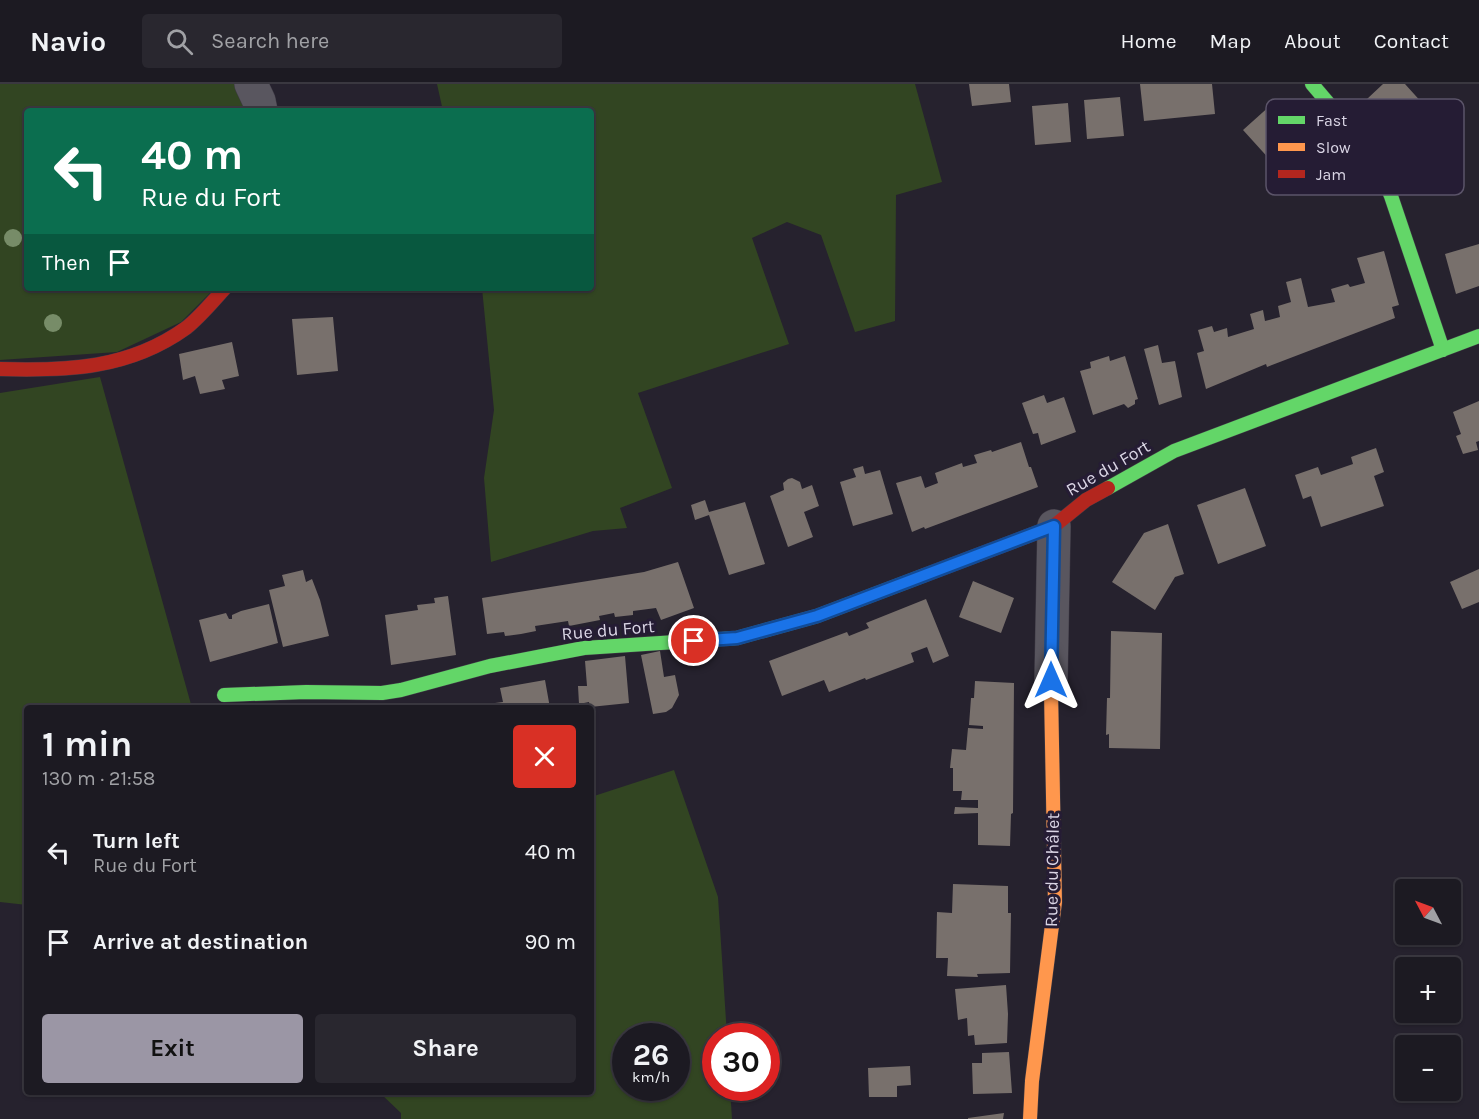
<!DOCTYPE html>
<meta charset="utf-8">
<style>
body{margin:0;font-family:Karla,sans-serif;background:#29272f;color:#f1f3f6;height:100vh;display:flex;flex-direction:column;font-size:22px;white-space:nowrap}
*{box-sizing:border-box;margin:0}
p{font-size:20px;color:#a0a1a5}
.icon{flex:none;width:33px;height:33px;fill:none;stroke:currentColor;stroke-width:2;stroke-linecap:round;stroke-linejoin:round}
.map{position:relative;flex:1;overflow:hidden}
.side{position:absolute;left:24px;top:621px;width:570px;height:390px;display:flex;flex-direction:column;background:#1c1a22;border-radius:6px;box-shadow:0 2px 4px #0004,0 0 0 2px #3a3840}
.side>*{flex:none}
.top-card{position:absolute;left:24px;top:24px;width:570px;height:183px;border-radius:6px;box-shadow:0 2px 4px #0004,0 0 0 2px #3a3840;background:#0b6e4f;color:#fff;overflow:hidden}
.needle{width:39px;rotate:311deg}
.tools{position:absolute;left:1395px;top:795px;display:grid;gap:12px}
.tools a{display:grid;place-items:center;width:66px;height:66px;border-radius:6px;background:#1c1a22;box-shadow:0 2px 4px #0004,0 0 0 2px #3a3840;font-size:30px}
.speed{position:absolute;left:612px;top:939px;display:flex;gap:12px;font-size:30px;font-weight:700;text-align:center}
.speed>*{display:grid;place-content:center;width:78px;height:78px;border-radius:50%;background:#1c1a22;box-shadow:0 2px 4px #0004,0 0 0 2px #3a3840;line-height:1}
.speed small{font-size:15px;font-weight:400}
.speed .limit{border:9px solid #d22;background:#fff;color:#111}
.pin{position:absolute;display:grid;place-items:center;width:51px;height:51px;color:#fff;margin:-26px;border:3px solid #fff;border-radius:50%;box-shadow:0 2px 6px #0007}
.me{position:absolute;width:66px;margin:-33px;rotate:0deg;stroke-linejoin:round;filter:drop-shadow(0 0 4px #0008)}
.turn{display:flex;align-items:center;gap:21px;height:126px;padding:0 18px;font-size:27px}
.turn .icon{width:78px;height:78px;stroke-width:2.5}
.turn b{display:block;font-size:42px;line-height:51px}
.then{display:flex;align-items:center;height:57px;padding:0 18px;background:#0003;gap:12px;font-size:22px}
.round{display:grid;place-items:center;flex:none;width:63px;height:63px;border-radius:6px;background:#29272f}
.overview{display:flex;align-items:center;justify-content:space-between;height:102px;padding:0 18px}
h1{font-size:36px;font-weight:700;line-height:45px}
.action{display:flex;gap:12px;margin-top:auto;padding:12px 18px}
.action a{flex:1;height:69px;border-radius:6px;background:#9b96a5;color:#111;font-size:24px;font-weight:700;line-height:69px;text-align:center}
.action a+a{background:#29272f;color:#f1f3f6}
ul{padding:0;list-style:none}
li{display:flex;align-items:center;gap:18px;height:90px;padding:0 18px}
li div{flex:1}
li b{display:block;font-size:22px}
li em{font-style:normal}
header{display:flex;align-items:center;gap:36px;box-sizing:border-box;height:84px;padding:0 30px;background:#1c1a22;border-bottom:2px solid #3a3840}
header strong{font-size:28px}
nav{display:flex;gap:33px;margin-inline-start:auto;font-size:21px}
.search{width:420px;height:54px;background:#29272f;display:flex;align-items:center;gap:15px;box-sizing:border-box;padding:0 21px;border-radius:6px;color:#a0a1a5;font-size:22px}
.map>svg:first-child{display:block}
.green{fill:#324522;fill-rule:evenodd}
.building{fill:#78706c}
.lines{fill:none;stroke-linecap:round;stroke-linejoin:round}
.street-casing{stroke:#403c47;stroke-width:34}
.fast-casing{stroke:#403c47;stroke-width:15}
.slow-casing{stroke:#403c47;stroke-width:15}
.jam-casing{stroke:#403c47;stroke-width:15}
.street{stroke:#59565f;stroke-width:33}
.fast{stroke:#63d668;stroke-width:14}
.slow{stroke:#ff974d;stroke-width:14}
.jam{stroke:#b3261e;stroke-width:14}
.tree{fill:#778c68}
.route-casing{stroke:#114b97;stroke-width:15}
.route{stroke:#1a73e8;stroke-width:10}
.labels{text-anchor:middle;dominant-baseline:central;stroke-width:6;stroke-linejoin:round;paint-order:stroke}
.street-label{font-size:18px;fill:#dad5e5;stroke:#251c34}
.key{fill:#251c34;stroke:#5b5469;stroke-width:1.5}
.key-label{font-size:16px;fill:#dad5e5}
</style>
<header>
<strong>Navio</strong>
<div class="search"><svg class="icon" aria-label="search" viewBox="0 0 24 24"><circle cx="10" cy="10" r="6"/><path d="M15 15l6 6"/></svg>Search here</div>
<nav><a>Home</a><a>Map</a><a>About</a><a>Contact</a></nav>
</header>
<div class="map">
<svg width="1479" height="1035" viewBox="0 0 1479 1035">
<rect width="100%" height="100%" fill="#26222e"/>
<path class="green" d="M 0,0 L 242,0 L 249,27 L 27,27 L 27,204 L 215,204 L 181,238 L 117,268 L 0,276 Z
M 437,0 L 915,0 L 942,98 L 896,111 L 895,237 L 855,248 L 821,151 L 787,138 L 752,154 L 789,260 L 638,309 L 672,404 L 620,424 L 627,444 L 593,447 L 491,478 L 484,394 L 494,326 L 482,204 L 591,204 L 591,27 L 443,27 Z
M 100,293 L 192,624 L 27,624 L 27,821 L 0,818 L 0,309 Z
M 674,686 L 718,813 L 727,952 L 716,952 L 716,1004 L 730,1004 L 732,1035 L 401,1035 L 401,1029 L 379,1008 L 591,1008 L 591,713 ZM 626,952 L 676,952 L 676,1004 L 626,1004 Z"/>
<path class="building" d="M 969,0 L 1009,0 L 1011,18 L 972,22 Z
M 1140,0 L 1212,0 L 1215,30 L 1144,37 Z
M 1383,0 L 1405,0 L 1424,21 L 1396,47 L 1367,15 Z
M 1120,13 L 1124,52 L 1087,55 L 1084,16 Z
M 1068,19 L 1071,58 L 1035,61 L 1032,22 Z
M 1273,19 L 1320,72 L 1290,98 L 1243,46 Z
M 1479,160 L 1479,202 L 1456,210 L 1445,170 Z
M 1384,167 L 1399,221 L 1392,223 L 1395,234 L 1267,283 L 1266,280 L 1206,305 L 1197,269 L 1204,267 L 1198,246 L 1212,242 L 1214,248 L 1227,244 L 1228,253 L 1254,245 L 1250,230 L 1263,226 L 1265,237 L 1280,233 L 1278,222 L 1291,218 L 1286,198 L 1301,194 L 1308,223 L 1335,218 L 1331,205 L 1348,200 L 1350,203 L 1365,199 L 1357,174 Z
M 333,233 L 338,287 L 297,291 L 292,235 Z
M 232,258 L 239,292 L 222,296 L 225,305 L 200,310 L 195,292 L 183,296 L 179,270 Z
M 1158,261 L 1162,279 L 1175,277 L 1182,313 L 1159,321 L 1144,265 Z
M 1109,272 L 1110,277 L 1125,272 L 1138,315 L 1135,316 L 1135,320 L 1128,324 L 1124,320 L 1093,331 L 1080,287 L 1091,284 L 1090,278 Z
M 1044,311 L 1047,319 L 1064,313 L 1076,348 L 1041,361 L 1038,349 L 1033,350 L 1022,319 Z
M 1479,317 L 1479,357 L 1476,358 L 1478,366 L 1463,370 L 1456,352 L 1461,350 L 1453,328 Z
M 1021,358 L 1029,383 L 1031,383 L 1038,403 L 925,445 L 924,443 L 912,448 L 896,399 L 921,392 L 925,404 L 938,399 L 935,389 L 962,379 L 963,383 L 977,379 L 974,371 L 991,366 L 992,368 Z
M 1376,364 L 1384,388 L 1374,392 L 1384,422 L 1321,443 L 1311,412 L 1303,415 L 1295,391 L 1318,383 L 1321,391 L 1353,380 L 1351,373 Z
M 863,382 L 865,390 L 880,386 L 893,430 L 853,442 L 840,398 L 856,393 L 853,385 Z
M 792,394 L 800,398 L 802,405 L 812,401 L 819,422 L 804,428 L 813,453 L 788,463 L 770,412 L 784,406 L 783,399 L 788,395 Z
M 1245,404 L 1266,462 L 1218,480 L 1197,421 Z
M 705,416 L 709,428 L 745,418 L 765,480 L 729,491 L 709,431 L 695,436 L 691,421 Z
M 1168,440 L 1184,490 L 1175,493 L 1155,526 L 1112,498 L 1144,449 Z
M 678,478 L 694,524 L 661,536 L 656,524 L 633,527 L 633,531 L 615,533 L 614,529 L 599,532 L 600,536 L 569,542 L 568,537 L 535,542 L 536,547 L 521,550 L 505,552 L 504,548 L 487,550 L 482,514 L 644,488 Z
M 1479,485 L 1479,518 L 1462,525 L 1450,498 Z
M 303,486 L 306,498 L 312,495 L 320,516 L 329,552 L 283,563 L 269,506 L 285,502 L 282,491 Z
M 973,497 L 1014,514 L 1001,549 L 959,533 Z
M 448,512 L 456,571 L 391,581 L 385,531 L 418,526 L 417,521 L 435,519 L 434,514 Z
M 926,515 L 949,572 L 933,579 L 927,563 L 911,569 L 914,578 L 866,596 L 865,594 L 829,608 L 824,596 L 782,612 L 769,577 L 847,548 L 849,552 L 869,544 L 866,539 Z
M 269,520 L 278,559 L 210,578 L 199,536 L 226,529 L 229,535 L 232,535 L 232,531 L 241,527 Z
M 1111,547 L 1162,549 L 1160,665 L 1109,664 L 1109,650 L 1106,651 L 1107,614 L 1110,614 Z
M 660,567 L 664,593 L 675,591 L 679,611 L 672,624 L 666,628 L 653,630 L 641,571 Z
M 625,572 L 629,619 L 590,623 L 589,618 L 579,620 L 578,602 L 587,602 L 585,577 Z
M 545,596 L 550,624 L 487,624 L 487,620 L 503,618 L 500,604 Z
M 975,597 L 1014,599 L 1013,729 L 1011,730 L 1010,762 L 978,761 L 978,729 L 954,730 L 955,723 L 978,724 L 978,716 L 961,716 L 962,707 L 953,707 L 953,684 L 950,684 L 952,665 L 966,666 L 968,644 L 983,645 L 983,642 L 969,641 L 971,614 L 974,614 Z
M 953,800 L 1008,802 L 1008,829 L 1011,829 L 1010,889 L 977,890 L 978,893 L 947,892 L 948,874 L 936,874 L 937,828 L 952,829 Z
M 1006,901 L 1008,930 L 1007,959 L 975,961 L 974,951 L 968,952 L 967,934 L 958,936 L 955,905 Z
M 1009,968 L 1012,1009 L 973,1010 L 972,979 L 982,979 L 982,969 Z
M 910,982 L 911,1001 L 897,1002 L 897,1013 L 869,1013 L 868,984 Z
M 1004,1029 L 1003,1035 L 968,1035 L 968,1034 Z"/>
<g class="lines">
<defs>
<path id="street" d="M 251,0 L 259,17 L 261,27
M 1051,596 L 1054,442"/>
<path id="fast" d="M 1312,0 L 1375,74 L 1391,112 L 1443,266
M 1108,404 L 1174,367 L 1479,252
M 224,611 L 306,608 L 382,609 L 401,606 L 490,582 L 584,564 L 737,554 L 817,532 L 925,491"/>
<path id="slow" d="M 1030,1035 L 1032,997 L 1055,818 L 1051,607"/>
<path id="jam" d="M 0,285 C 67,287 129,285 186,244 C 200,233 213,217 225,204
M 925,491 L 1054,442 L 1086,416 L 1108,404"/>
</defs>
<use href="#street" class="street-casing"/>
<use href="#fast" class="fast-casing"/>
<use href="#slow" class="slow-casing"/>
<use href="#jam" class="jam-casing"/>
<use href="#street" class="street"/>
<use href="#fast" class="fast"/>
<use href="#slow" class="slow"/>
<use href="#jam" class="jam"/>
</g>
<g class="tree">
<circle cx="13" cy="154" r="9"/>
<circle cx="53" cy="239" r="9"/>
</g>
<g class="lines">
<defs>
<path id="route" d="M 694,557 L 737,554 L 817,532 L 1054,442 L 1051,596"/>
</defs>
<use href="#route" class="route-casing"/>
<use href="#route" class="route"/>
</g>
<g class="labels">
<g class="street-label">
<text transform="translate(1108 384) rotate(-30)">Rue du Fort</text>
<text transform="translate(608 546) rotate(-5)">Rue du Fort</text>
<text transform="translate(1052 786) rotate(-89)">Rue du Châlet</text>
</g>
</g>
<rect x="1266" y="15" width="198" height="96" rx="9" class="key"/>
<rect x="1278" y="32" width="27" height="8" fill="#63d668"/>
<rect x="1278" y="59" width="27" height="8" fill="#ff974d"/>
<rect x="1278" y="86" width="27" height="8" fill="#b3261e"/>
<g class="key-label">
<text x="1316" y="42">Fast</text>
<text x="1316" y="69">Slow</text>
<text x="1316" y="96">Jam</text>
</g>
</svg>
<div class="tools">
<a><svg class="needle" viewBox="-14 -14 28 28"><path d="M0-13l5 13h-10z" fill="#e53935"/><path d="M0 13l5-13h-10z" fill="#a0a1a5"/></svg></a>
<a>+</a>
<a>−</a>
</div>
<div class="speed"><div>26<small>km/h</small></div><div class="limit">30</div></div>
<div class="pin" style="left:694px;top:557px;background:#d93025"><svg class="icon" aria-label="arrive" viewBox="0 0 24 24"><path d="M6 21V4h12l-3 4 3 4H6"/></svg></div>
<svg class="me" style="left:1051px;top:596px" viewBox="-20 -20 40 40"><path d="M0-17L14 15 0 8-14 15z" fill="#1a73e8" stroke="#fff" stroke-width="4"/></svg>
<div class="top-card">
<div class="turn"><svg class="icon" aria-label="left" viewBox="0 0 24 24"><path d="M17 20v-9H6M10 6l-5 5 5 5"/></svg><div><b>40 m</b>Rue du Fort</div></div>
<div class="then">Then<svg class="icon" aria-label="arrive" viewBox="0 0 24 24"><path d="M6 21V4h12l-3 4 3 4H6"/></svg></div>
</div>
<section class="side">
<div class="overview"><div><h1>1 min</h1><p>130 m · 21:58</p></div><a class="round" style="background:#d93025;color:#fff"><svg class="icon" aria-label="close" viewBox="0 0 24 24"><path d="M6 6l12 12M18 6L6 18"/></svg></a></div>
<ul>
<li><svg class="icon" aria-label="left" viewBox="0 0 24 24"><path d="M17 20v-9H6M10 6l-5 5 5 5"/></svg><div><b>Turn left</b><p>Rue du Fort</p></div><em>40 m</em></li>
<li><svg class="icon" aria-label="arrive" viewBox="0 0 24 24"><path d="M6 21V4h12l-3 4 3 4H6"/></svg><div><b>Arrive at destination</b></div><em>90 m</em></li>
</ul>
<div class="action"><a>Exit</a><a>Share</a></div>
</section>
</div>
